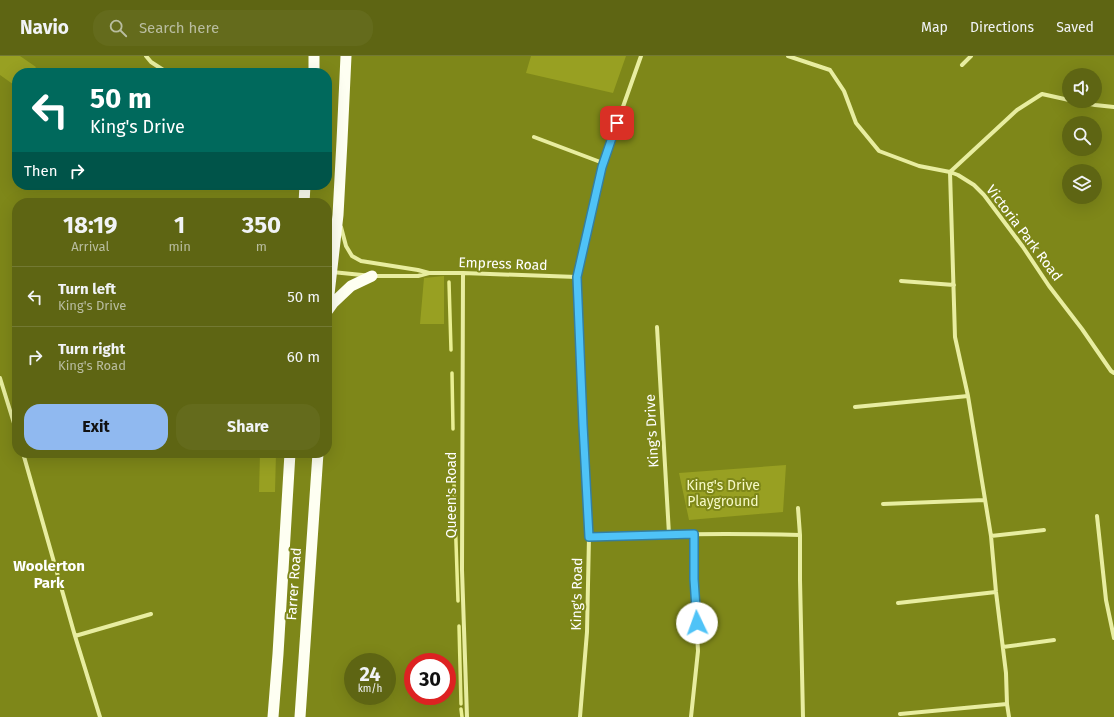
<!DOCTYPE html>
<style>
body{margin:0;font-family:"Fira Sans",sans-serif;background:#646b1c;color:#f1f3f6;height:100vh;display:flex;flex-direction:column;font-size:15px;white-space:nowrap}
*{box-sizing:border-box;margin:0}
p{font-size:13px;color:#b9bda0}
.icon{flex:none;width:22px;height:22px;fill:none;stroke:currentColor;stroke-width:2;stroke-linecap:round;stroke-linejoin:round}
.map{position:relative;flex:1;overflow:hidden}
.sheet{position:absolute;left:12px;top:142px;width:320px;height:260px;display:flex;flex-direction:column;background:#5e6513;border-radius:16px;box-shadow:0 4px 16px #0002}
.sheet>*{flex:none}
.hud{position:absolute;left:12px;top:12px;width:320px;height:122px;border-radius:16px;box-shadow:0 4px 16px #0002;background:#00695c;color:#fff;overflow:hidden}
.fabs{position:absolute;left:1062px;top:12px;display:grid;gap:8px}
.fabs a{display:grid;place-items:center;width:40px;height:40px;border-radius:50%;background:#5e6513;box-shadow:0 4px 16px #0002;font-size:20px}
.speed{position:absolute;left:344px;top:597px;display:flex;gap:8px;font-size:20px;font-weight:700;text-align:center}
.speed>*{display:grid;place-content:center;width:52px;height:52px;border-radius:50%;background:#5e6513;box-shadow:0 4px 16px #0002;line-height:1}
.speed small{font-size:10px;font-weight:400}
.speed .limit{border:6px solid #d22;background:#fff;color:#111}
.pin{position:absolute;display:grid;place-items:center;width:34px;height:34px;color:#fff;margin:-17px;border-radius:8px;box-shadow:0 2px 6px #0006}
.me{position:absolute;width:44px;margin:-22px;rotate:357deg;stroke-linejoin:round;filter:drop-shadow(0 0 3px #0008)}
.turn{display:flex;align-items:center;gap:14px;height:84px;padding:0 12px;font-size:18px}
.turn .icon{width:52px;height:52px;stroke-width:2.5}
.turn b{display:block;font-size:28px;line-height:34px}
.then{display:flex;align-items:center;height:38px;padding:0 12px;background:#0003;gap:8px;font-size:15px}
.eta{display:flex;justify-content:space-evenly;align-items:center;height:68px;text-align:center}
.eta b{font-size:24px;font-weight:700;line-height:28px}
.action{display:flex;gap:8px;margin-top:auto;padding:8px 12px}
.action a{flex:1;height:46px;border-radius:16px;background:#90b9f0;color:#111;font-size:16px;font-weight:700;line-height:46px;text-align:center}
.action a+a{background:#646b1c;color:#f1f3f6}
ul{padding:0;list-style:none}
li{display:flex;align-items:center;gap:12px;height:60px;padding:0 12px;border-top:1px solid #737933}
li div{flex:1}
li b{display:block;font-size:15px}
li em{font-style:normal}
header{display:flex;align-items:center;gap:24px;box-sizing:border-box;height:56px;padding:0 20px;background:#5e6513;border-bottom:1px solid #737933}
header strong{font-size:19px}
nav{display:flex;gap:22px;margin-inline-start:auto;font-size:14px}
.search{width:280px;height:36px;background:#646b1c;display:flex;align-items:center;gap:10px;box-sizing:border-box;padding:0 14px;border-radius:16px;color:#b9bda0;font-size:15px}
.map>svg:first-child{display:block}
.green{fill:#98a022}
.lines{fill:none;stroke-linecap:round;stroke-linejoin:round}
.stream{stroke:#eaef93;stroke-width:3.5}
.minor{stroke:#e8eda0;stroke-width:4}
.trunk{stroke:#fefff2;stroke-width:11}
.route-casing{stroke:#337fa1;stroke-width:10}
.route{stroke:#4fc3f7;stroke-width:7}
.labels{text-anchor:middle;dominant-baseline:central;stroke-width:4;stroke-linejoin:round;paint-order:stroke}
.street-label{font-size:14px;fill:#fff;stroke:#7e8719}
.park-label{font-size:14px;fill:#f6f9c5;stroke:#7e8719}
.neighbourhood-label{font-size:15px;font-weight:bold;fill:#fff;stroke:#7e8719}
</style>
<header>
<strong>Navio</strong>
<div class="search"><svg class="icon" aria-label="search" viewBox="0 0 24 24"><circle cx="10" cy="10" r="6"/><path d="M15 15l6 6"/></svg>Search here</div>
<nav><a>Map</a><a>Directions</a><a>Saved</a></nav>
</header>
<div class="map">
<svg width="1114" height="661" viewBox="0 0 1114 661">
<rect width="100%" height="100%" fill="#7e8719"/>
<path class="green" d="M 0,0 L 20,0 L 36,11 L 32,17 L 17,17 L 17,31 L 0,19 Z
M 531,0 L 626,0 L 613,37 L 526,17 Z
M 444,220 L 444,268 L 420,268 L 424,222 Z
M 260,397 L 276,397 L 275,436 L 259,436 Z
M 786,409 L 783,456 L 689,464 L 679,417 Z"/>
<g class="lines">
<path class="stream" d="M 449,226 L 451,294
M 452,317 L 453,373
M 453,398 L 458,545
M 459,570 L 461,648
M 461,653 L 462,661"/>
<path class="minor" d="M 146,0 L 151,6 L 168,17
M 788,0 L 830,14 L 844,35 L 856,67 L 879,95 L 919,110 L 950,116 L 958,119 L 974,129 L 984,139 L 1023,191 L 1049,230 L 1082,273 L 1111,315 L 1114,317
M 962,9 L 971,0
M 1076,45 L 1095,49 L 1114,51
M 534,81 L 603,107
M 950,116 L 955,281 L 968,340 L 991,480 L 996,536 L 1006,617 L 1007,648 L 1009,661
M 950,116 L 1017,54 L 1042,38 L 1069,44
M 341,171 L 346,190 L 352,200 L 361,205 L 418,214 L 429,217
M 332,216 L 372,220 L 418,220 L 429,217 L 463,217 L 577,221
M 463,217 L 462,514 L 467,661
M 901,225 L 954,229
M 657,271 L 669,478
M 0,322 L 17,377
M 855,351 L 968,340
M 23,397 L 75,580 L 100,661
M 883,448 L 985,444
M 798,452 L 800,479 L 800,524 L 803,661
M 1097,460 L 1106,544 L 1114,582
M 991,480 L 1044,474
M 589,481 C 660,478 730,477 800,479
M 898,547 L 996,536
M 75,580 L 151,558
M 1003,591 L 1054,584
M 900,658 L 1007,648
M 580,661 L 587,576 L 589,481 L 583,369 L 577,221 L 603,107 L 641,0
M 691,661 L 698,595 L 694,523 L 694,478"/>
<path class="trunk" d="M 314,17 L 314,0
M 304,147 L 305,129
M 328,254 L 333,247 L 351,230 L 372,220
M 327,256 L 338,159 L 342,85 L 346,0
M 273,661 L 278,598 L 290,397
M 300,661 L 318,397"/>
</g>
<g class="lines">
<defs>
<path id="route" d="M 617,67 L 602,111 L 577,221 L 583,369 L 589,481 L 694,478 L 694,523 L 697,567"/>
</defs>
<use href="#route" class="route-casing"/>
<use href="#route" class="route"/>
</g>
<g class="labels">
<g class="street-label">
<text transform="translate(1024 177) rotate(53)">Victoria Park Road</text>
<text transform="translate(503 208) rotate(2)">Empress Road</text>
<text transform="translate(652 375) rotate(-93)">King's Drive</text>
<text transform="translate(451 439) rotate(-90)">Queen's Road</text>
<text transform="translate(294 528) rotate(-86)">Farrer Road</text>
<text transform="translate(577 538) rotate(-89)">King's Road</text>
</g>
<g class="park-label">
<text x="723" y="429">King's Drive<tspan x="723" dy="16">Playground</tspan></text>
</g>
<g class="neighbourhood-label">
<text x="49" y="510">Woolerton<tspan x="49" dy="17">Park</tspan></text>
</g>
</g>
</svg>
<div class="fabs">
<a><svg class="icon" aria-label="sound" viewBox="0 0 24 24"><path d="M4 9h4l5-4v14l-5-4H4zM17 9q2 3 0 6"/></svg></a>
<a><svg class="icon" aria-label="search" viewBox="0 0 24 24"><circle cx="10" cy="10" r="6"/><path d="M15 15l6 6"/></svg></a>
<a><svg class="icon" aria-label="layers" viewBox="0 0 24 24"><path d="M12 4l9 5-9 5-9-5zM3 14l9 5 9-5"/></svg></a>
</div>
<div class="speed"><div>24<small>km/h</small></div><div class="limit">30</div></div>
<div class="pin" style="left:617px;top:67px;background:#d93025"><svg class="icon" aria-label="arrive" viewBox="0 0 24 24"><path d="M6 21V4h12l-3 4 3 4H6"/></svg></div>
<svg class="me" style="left:697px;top:567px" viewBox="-20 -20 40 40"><circle r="19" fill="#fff"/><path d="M0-13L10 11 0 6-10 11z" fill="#4fc3f7"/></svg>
<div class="hud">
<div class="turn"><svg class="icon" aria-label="left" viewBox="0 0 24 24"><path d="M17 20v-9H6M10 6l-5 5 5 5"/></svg><div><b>50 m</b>King's Drive</div></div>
<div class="then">Then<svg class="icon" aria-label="right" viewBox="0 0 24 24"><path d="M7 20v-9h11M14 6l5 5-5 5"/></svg></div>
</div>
<section class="sheet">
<div class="eta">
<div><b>18:19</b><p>Arrival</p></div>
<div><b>1</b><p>min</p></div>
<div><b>350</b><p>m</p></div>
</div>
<ul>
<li><svg class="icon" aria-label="left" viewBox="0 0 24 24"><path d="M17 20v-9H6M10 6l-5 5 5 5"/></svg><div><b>Turn left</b><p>King's Drive</p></div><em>50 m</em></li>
<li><svg class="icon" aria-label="right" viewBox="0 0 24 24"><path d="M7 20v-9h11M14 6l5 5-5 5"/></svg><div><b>Turn right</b><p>King's Road</p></div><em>60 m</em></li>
</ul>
<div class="action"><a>Exit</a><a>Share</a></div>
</section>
</div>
